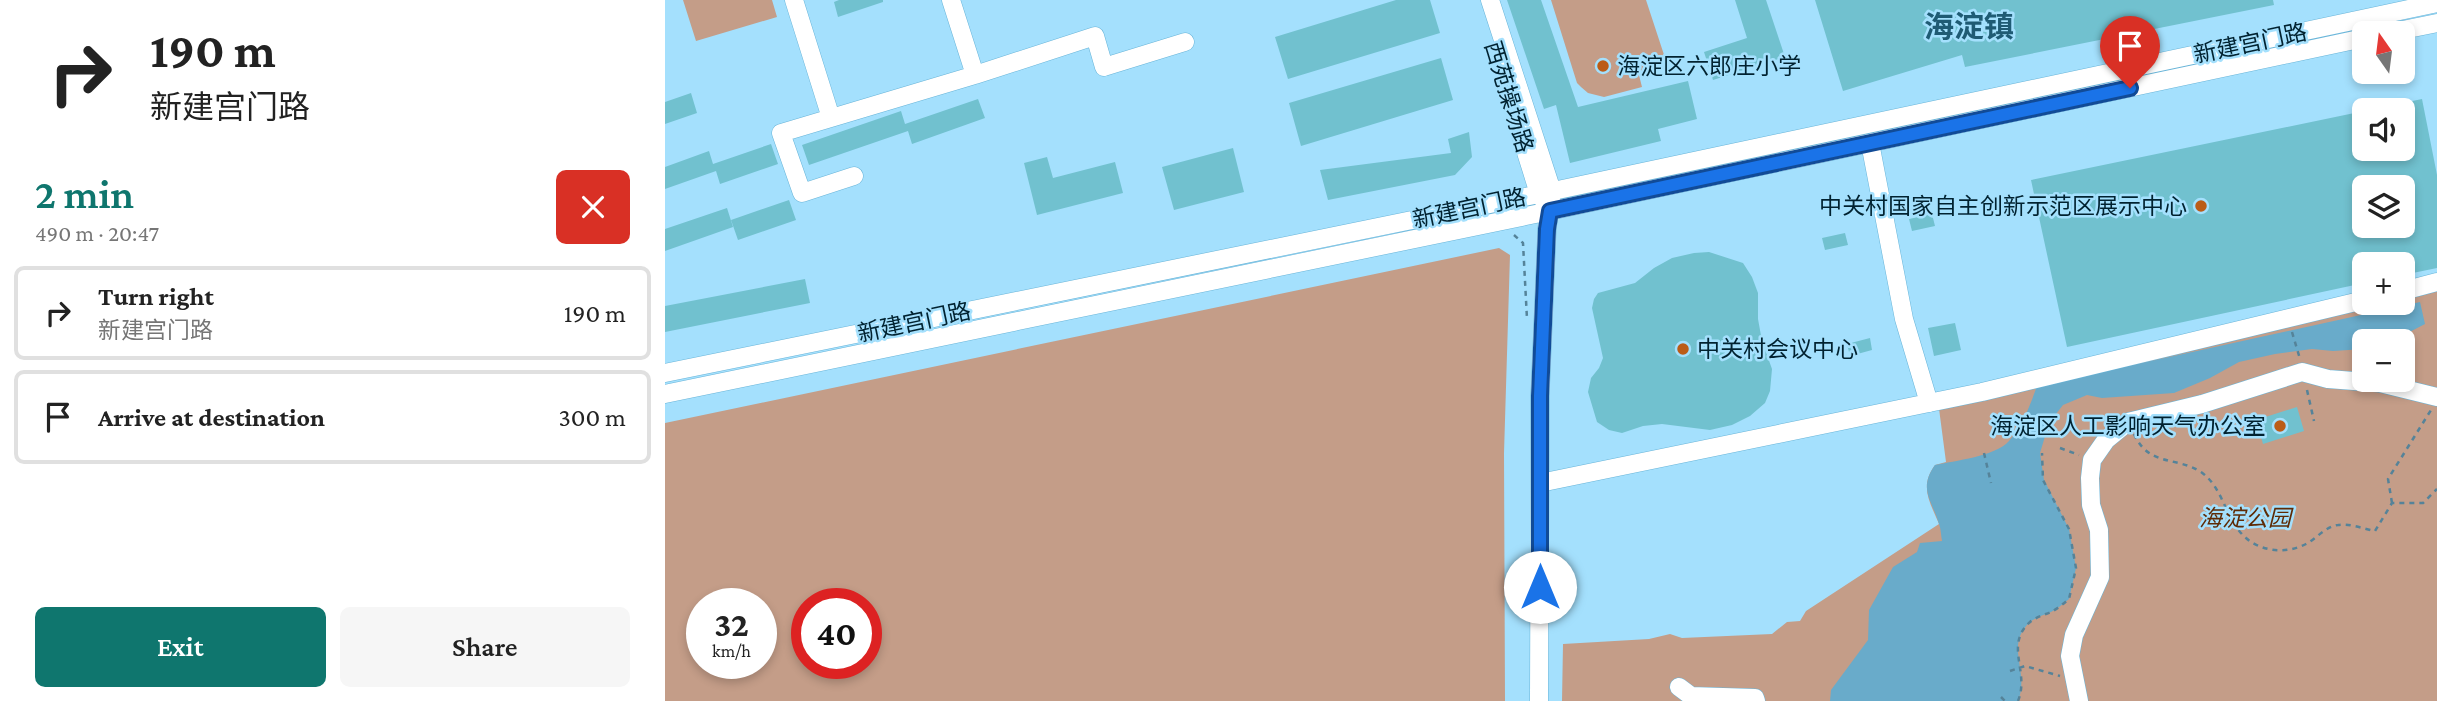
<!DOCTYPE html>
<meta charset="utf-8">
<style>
body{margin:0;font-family:"Crimson Pro","Noto Sans SC",serif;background:#f6f6f6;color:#222;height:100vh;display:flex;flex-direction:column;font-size:26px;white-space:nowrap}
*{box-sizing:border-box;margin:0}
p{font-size:23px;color:#767676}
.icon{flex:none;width:38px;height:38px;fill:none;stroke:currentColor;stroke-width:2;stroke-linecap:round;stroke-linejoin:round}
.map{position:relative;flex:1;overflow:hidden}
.details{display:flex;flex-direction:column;background:#fff;width:665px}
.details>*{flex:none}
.guide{background:#fff;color:#222;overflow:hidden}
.needle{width:46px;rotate:346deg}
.buttons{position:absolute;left:1687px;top:21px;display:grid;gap:14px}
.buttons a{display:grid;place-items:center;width:63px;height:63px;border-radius:10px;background:#fff;box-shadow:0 4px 10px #0003;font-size:35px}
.speed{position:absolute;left:21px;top:588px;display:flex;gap:14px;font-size:35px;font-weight:700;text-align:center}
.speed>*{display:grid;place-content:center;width:91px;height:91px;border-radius:50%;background:#fff;box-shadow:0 4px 10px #0003;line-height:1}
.speed small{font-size:18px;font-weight:400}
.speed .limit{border:10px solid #d22;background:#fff;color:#111}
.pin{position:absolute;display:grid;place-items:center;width:60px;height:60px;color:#fff;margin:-72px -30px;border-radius:50% 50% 50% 0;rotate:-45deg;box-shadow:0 0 7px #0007}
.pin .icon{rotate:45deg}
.me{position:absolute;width:77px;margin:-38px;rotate:0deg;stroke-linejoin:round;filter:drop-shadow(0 0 5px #0008)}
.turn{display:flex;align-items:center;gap:24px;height:147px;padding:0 35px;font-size:32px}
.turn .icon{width:91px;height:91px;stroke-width:2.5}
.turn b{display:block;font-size:49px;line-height:60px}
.round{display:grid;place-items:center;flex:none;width:74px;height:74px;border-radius:10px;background:#f6f6f6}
.summary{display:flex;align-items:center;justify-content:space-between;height:119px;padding:0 35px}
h1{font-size:42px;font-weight:600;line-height:52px;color:#0f766e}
.primary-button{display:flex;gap:14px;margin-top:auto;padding:14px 35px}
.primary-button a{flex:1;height:80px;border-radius:10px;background:#0f766e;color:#fff;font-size:28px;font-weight:600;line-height:80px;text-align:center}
.primary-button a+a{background:#f6f6f6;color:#222}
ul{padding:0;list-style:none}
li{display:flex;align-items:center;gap:21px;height:94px;margin:0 14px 10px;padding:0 21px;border:4px solid #e0e0e0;border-radius:10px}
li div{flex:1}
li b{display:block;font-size:26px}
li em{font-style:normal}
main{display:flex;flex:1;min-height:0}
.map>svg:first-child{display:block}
.green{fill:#c49d88;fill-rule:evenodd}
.water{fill:#69abca}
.building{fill:#71c1cf;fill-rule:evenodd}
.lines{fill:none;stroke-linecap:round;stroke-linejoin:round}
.minor-casing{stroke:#68b4d8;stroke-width:19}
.path{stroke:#558399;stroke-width:2.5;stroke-dasharray:5 5;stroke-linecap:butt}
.minor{stroke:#fff;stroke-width:18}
.route-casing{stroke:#114b97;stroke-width:18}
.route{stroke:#1a73e8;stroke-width:12}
.poi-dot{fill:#bb5c17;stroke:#a4e0fd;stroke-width:2.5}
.labels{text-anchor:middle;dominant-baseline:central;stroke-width:5;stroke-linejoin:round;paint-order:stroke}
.street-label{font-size:23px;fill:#012230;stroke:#a4e0fd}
.poi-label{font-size:23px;fill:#012230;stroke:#a4e0fd;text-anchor:start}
.park-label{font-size:23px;font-style:italic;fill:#5f2b06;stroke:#a4e0fd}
.district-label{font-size:30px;font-weight:bold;fill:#1f5b74;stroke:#a4e0fd}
</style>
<main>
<section class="details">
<div class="guide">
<div class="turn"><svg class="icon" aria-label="right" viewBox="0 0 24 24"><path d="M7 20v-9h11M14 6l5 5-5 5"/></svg><div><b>190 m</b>新建宫门路</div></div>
</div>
<div class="summary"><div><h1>2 min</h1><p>490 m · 20:47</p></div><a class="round" style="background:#d93025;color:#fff"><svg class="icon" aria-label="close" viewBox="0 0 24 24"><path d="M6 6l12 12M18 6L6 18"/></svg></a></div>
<ul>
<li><svg class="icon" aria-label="right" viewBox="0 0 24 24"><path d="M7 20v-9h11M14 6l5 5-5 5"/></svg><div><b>Turn right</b><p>新建宫门路</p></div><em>190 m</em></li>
<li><svg class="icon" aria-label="arrive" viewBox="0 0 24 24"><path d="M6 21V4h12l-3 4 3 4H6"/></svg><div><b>Arrive at destination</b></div><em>300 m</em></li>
</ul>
<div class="primary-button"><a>Exit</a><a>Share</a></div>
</section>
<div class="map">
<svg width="1772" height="701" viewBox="0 0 1772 701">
<rect width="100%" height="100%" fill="#a4e0fd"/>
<path class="green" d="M 18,0 L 107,0 L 112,17 L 31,41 Z
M 886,0 L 981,0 L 1003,67 L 974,75 L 977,87 L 939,97 L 923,93 L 916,87 L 912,83 Z
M 834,248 L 845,255 L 839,453 L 840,701 L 0,701 L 0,423 ZM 37,604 L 96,604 L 96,663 L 37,663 ZM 142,604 L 201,604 L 201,663 L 142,663 Z
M 1772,286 L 1772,701 L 897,701 L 898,644 L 984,639 L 1005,634 L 1017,638 L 1107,634 L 1122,622 L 1135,621 L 1141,611 L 1274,524 C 1265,502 1254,487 1270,465 L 1281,462 L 1273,401 L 1701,303 L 1738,303 L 1738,294 ZM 1699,341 L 1738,341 L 1738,380 L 1699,380 Z"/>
<path class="water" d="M 1755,302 L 1760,324 L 1727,341 L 1699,341 L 1699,349 L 1668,351 L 1647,349 L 1610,354 L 1574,362 L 1545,378 L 1509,393 L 1437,398 L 1422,395 L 1398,405 L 1384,423 L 1375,453 L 1379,480 L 1404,529 L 1411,568 L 1404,599 C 1398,604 1392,609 1386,612 C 1379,615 1371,617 1365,622 C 1339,646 1365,671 1353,701 L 1165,701 L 1166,690 L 1203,640 L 1204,610 L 1228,567 L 1252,552 L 1255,543 L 1277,541 C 1276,536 1276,529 1274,524 C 1267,500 1253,489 1270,465 C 1289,461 1331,456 1344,441 C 1358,425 1365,405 1372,386 Z"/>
<path class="building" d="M 174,0 L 218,0 L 218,2 L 173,17 L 169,2 Z
M 731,0 L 765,0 L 775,33 L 623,79 L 610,37 Z
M 842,0 L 876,0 L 913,107 L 1023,81 L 1032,119 L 993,129 L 996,141 L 905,163 L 891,105 L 879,109 Z
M 1070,0 L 1101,0 L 1120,57 L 1048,80 L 1039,52 L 1082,38 Z
M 1150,0 L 1608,0 L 1609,5 L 1300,67 L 1297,55 L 1178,91 Z
M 776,58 L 788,100 L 636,146 L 624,103 Z
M 26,93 L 32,113 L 0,124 L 0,102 Z
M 313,99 L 320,118 L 247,144 L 243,131 L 144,165 L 137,145 L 236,111 L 240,124 Z
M 1757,99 L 1772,175 L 1772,268 L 1738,275 L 1738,264 L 1699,264 L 1699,283 L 1402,347 L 1366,180 L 1699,111 L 1699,149 L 1738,149 L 1738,103 ZM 1699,187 L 1738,187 L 1738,226 L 1699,226 Z
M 804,132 L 807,157 L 790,175 L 663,200 L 655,170 L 786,153 L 783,139 Z
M 106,144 L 113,164 L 55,184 L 51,171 L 0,189 L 0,167 L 44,151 L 48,164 Z
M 568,148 L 579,192 L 509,210 L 497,167 Z
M 382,157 L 388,178 L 450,162 L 458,193 L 372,215 L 359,163 Z
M 124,200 L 131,220 L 73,240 L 66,220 Z
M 62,208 L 68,227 L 0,251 L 0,229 Z
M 1267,214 L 1270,226 L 1247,231 L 1244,219 Z
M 1180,233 L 1183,245 L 1160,250 L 1157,238 Z
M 1044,252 L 1078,263 L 1087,277 L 1093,293 L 1093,319 L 1097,341 L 1107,369 L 1105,391 L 1100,403 L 1085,416 L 1067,425 L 1045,430 L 997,424 L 978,426 L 957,433 L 944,430 L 932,422 L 923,392 L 926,378 L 934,368 L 938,358 L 927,308 L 929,299 L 933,293 L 970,283 L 989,268 L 1007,258 L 1029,253 Z
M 140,279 L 145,303 L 0,332 L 0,306 Z
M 1290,323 L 1296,350 L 1269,356 L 1263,328 Z
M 1205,338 L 1207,350 L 1185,356 L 1182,344 Z
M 1632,407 L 1639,431 L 1598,444 L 1591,420 Z"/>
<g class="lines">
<defs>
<path id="minor" d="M 129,0 L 166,118
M 286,0 L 310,75
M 825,0 L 887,191 L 882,229 L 875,396 L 874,701
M 1723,33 L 1772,23
M 854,130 L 874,194 L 880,202
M 1205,143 L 1239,319 L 1264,403
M 189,176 L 137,193 L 116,133 L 310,75 L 430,36 L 439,67 L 520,42
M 1738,291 L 1772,282
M 0,373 L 874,194 L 1772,3
M 0,394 L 885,211 L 1699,38
M 875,483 L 1317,392 L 1699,300
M 1014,687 L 1026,696 L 1090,698 L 1091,701
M 1414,701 L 1405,656 L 1409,635 L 1435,577 L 1434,530 L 1426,505 L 1425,478 L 1427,460 L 1441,440 L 1463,422 L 1537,404 L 1637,372 L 1663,379 L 1715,383 L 1772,397"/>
</defs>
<use href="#minor" class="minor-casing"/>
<path class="path" d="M 849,235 L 858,243 L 862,319
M 1627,332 L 1635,359
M 1642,390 L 1649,421
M 1469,434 C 1484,467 1511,456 1536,472 C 1559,488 1560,520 1581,538 C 1597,552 1622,554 1641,544 C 1651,539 1661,526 1673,525 C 1684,523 1699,529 1710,531 L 1727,503 L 1758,503 L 1772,489
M 1395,448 L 1414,455
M 1319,453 L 1326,483
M 1727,503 L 1723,479 L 1766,410
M 1345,671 L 1360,666 L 1395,676
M 1336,697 L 1340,701
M 1353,701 C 1365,672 1339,645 1365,622 C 1371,617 1379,615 1386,612 C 1392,609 1398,604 1404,599 L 1411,568 L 1404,529 L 1378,480 L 1377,453"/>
<use href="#minor" class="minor"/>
</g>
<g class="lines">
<defs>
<path id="route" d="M 875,587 L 875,396 L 882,229 L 885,211 L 1465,88"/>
</defs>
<use href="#route" class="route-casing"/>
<use href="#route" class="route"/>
</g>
<g class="poi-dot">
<circle cx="938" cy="66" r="7"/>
<circle cx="1536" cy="206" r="7"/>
<circle cx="1018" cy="349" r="7"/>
<circle cx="1615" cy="426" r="7"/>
</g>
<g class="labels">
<g class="street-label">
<text transform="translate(1585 43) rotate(-12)">新建宫门路</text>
<text transform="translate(844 97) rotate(73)">西苑操场路</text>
<text transform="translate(804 208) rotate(-12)">新建宫门路</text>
<text transform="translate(249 322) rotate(-12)">新建宫门路</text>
</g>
<g class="poi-label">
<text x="952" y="66">海淀区六郎庄小学</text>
<text x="1522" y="206" text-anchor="end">中关村国家自主创新示范区展示中心</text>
<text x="1032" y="349">中关村会议中心</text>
<text x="1601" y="426" text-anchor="end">海淀区人工影响天气办公室</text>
</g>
<g class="park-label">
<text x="1580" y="518">海淀公园</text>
</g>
<g class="district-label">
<text x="1304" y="26">海淀镇</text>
</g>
</g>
</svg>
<div class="buttons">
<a><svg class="needle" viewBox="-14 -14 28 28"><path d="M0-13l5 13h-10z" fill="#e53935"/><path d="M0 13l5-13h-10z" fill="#767676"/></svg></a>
<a><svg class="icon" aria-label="sound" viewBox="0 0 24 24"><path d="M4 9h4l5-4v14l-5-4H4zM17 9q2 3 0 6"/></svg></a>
<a><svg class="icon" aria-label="layers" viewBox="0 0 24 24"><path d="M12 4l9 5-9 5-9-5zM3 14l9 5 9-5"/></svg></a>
<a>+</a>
<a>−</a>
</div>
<div class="speed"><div>32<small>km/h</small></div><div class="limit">40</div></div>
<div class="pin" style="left:1465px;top:88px;background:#d93025"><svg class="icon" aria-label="arrive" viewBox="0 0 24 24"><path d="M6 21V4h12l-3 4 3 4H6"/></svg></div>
<svg class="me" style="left:875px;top:587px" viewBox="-20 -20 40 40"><circle r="19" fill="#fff"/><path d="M0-13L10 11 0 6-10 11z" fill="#1a73e8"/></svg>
</div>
</main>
